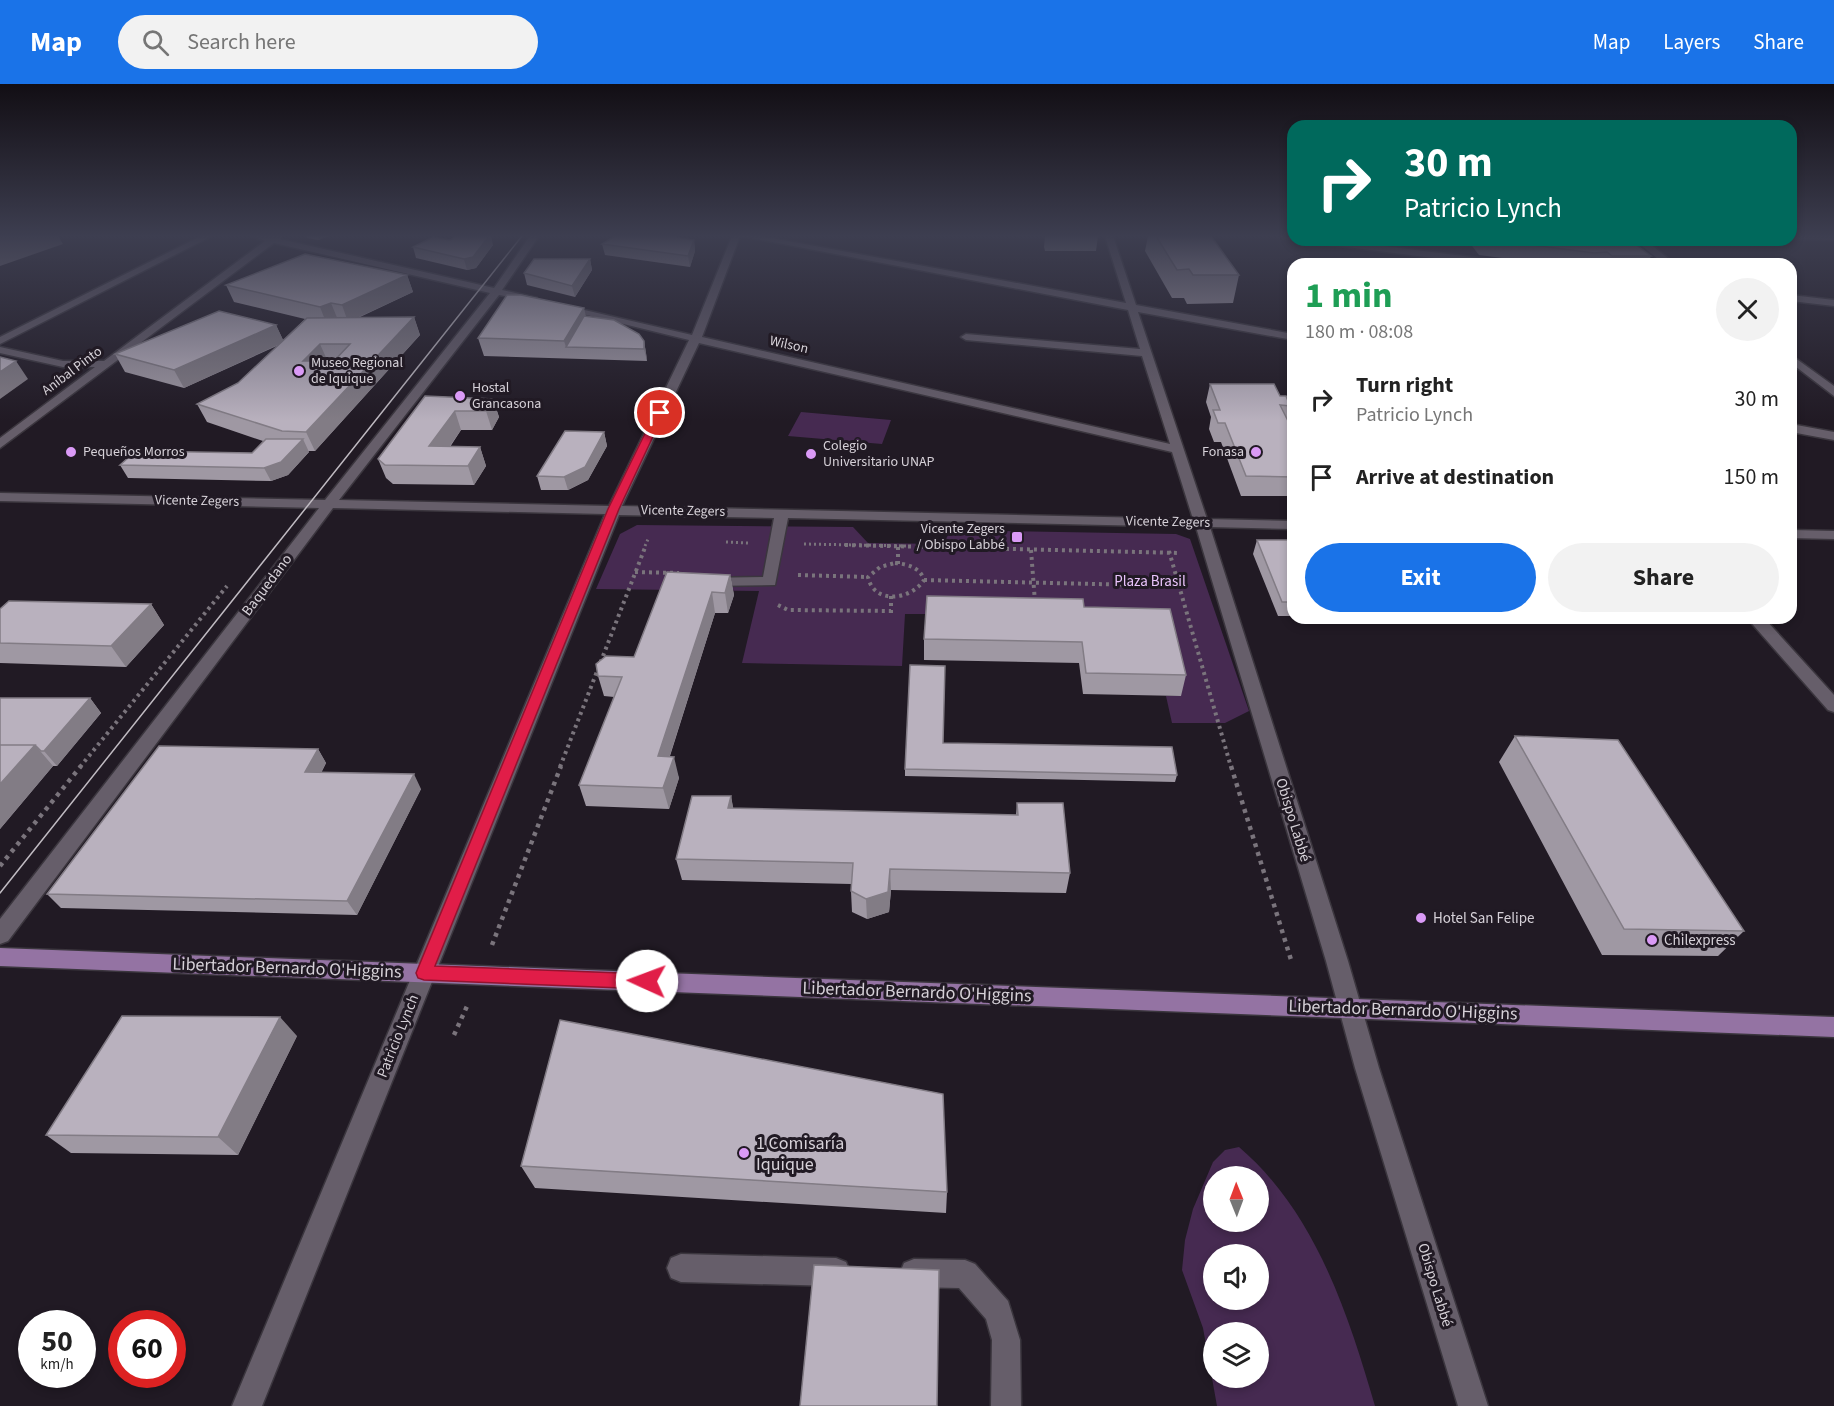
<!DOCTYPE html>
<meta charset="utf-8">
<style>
body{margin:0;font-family:"Source Sans 3",sans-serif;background:#f2f2f2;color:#222;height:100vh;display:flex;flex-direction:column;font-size:22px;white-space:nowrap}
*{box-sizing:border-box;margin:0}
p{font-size:20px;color:#767676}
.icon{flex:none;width:33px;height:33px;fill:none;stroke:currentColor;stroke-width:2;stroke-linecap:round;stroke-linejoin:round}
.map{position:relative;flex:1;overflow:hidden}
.details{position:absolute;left:1287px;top:174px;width:510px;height:366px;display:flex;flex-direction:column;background:#fff;border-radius:18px;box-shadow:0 3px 9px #0003}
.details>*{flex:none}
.banner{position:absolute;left:1287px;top:36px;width:510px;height:126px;border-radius:18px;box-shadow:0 3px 9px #0003;background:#00695c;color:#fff;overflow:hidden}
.needle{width:39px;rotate:359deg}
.controls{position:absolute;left:1203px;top:1082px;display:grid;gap:12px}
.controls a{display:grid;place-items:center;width:66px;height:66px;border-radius:50%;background:#fff;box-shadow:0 3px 9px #0003;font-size:30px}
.speed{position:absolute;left:18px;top:1226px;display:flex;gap:12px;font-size:30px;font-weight:700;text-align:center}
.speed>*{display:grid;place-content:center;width:78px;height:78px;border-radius:50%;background:#fff;box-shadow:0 3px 9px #0003;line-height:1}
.speed small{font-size:15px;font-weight:400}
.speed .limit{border:9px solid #d22;background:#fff;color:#111}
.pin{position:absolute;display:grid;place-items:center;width:51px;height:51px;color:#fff;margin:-26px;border:3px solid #fff;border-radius:50%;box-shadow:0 2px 6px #0007}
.me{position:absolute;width:66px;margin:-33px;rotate:272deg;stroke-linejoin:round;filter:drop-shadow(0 0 4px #0008)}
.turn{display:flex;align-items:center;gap:21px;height:126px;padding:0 18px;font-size:27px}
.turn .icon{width:78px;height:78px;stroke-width:2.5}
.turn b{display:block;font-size:42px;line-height:51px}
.round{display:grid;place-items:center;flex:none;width:63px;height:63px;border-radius:32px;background:#f2f2f2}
.overview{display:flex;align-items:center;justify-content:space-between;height:102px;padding:0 18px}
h1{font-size:36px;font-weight:700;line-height:45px;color:#1e9e55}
.action{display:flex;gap:12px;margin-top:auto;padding:12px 18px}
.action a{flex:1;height:69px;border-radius:36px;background:#1a73e8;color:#fff;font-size:24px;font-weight:700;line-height:69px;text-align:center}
.action a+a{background:#f2f2f2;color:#222}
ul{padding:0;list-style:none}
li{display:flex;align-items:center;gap:18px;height:78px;padding:0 18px}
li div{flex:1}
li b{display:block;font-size:22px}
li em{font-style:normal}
header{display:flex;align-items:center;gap:36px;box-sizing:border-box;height:84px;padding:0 30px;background:#1a73e8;color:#fff}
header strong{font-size:28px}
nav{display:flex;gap:33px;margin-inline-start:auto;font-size:21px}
.search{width:420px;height:54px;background:#f2f2f2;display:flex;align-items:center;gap:15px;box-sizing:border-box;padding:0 21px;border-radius:33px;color:#767676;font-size:22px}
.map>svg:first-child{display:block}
.green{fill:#462a51;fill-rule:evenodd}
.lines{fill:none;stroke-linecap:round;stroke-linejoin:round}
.minor-casing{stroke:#3b363e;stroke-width:3}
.major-casing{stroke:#3b363e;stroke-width:3}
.path-far2{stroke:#7a747c;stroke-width:3;stroke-dasharray:2 3;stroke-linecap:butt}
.path-far1{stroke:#7a747c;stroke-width:4;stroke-dasharray:3 4;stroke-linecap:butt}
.path{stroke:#7a747c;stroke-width:4.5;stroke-dasharray:4 5;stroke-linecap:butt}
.minor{fill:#665e6a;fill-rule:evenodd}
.major{fill:#9473a3;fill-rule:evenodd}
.tram{stroke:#c0bbc2;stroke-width:1.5}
.wall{fill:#9f98a3}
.shaded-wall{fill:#827c85}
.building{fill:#b9b1be;stroke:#827c85;stroke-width:1.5;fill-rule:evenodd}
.route{fill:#e11d48;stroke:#92132f;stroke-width:1.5}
.poi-dot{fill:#da9af6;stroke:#211a24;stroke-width:2}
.labels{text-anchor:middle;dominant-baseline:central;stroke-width:6;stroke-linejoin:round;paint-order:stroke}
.far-street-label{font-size:14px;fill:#d6d1d8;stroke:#211a24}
.far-poi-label{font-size:14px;fill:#d6d1d8;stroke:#211a24;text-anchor:start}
.park-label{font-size:15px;fill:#eac4fc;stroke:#211a24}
.street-label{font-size:15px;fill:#d6d1d8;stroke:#211a24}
.poi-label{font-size:15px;fill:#d6d1d8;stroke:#211a24;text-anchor:start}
.near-street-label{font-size:18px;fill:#d6d1d8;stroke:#211a24}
.near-poi-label{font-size:18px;fill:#d6d1d8;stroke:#211a24;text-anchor:start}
</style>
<header>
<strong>Map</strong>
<div class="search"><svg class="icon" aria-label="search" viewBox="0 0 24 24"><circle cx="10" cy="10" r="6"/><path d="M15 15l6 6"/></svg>Search here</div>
<nav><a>Map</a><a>Layers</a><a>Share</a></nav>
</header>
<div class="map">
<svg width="1834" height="1322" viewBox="0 0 1834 1322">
<rect width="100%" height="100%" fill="#211a24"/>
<path class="green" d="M 801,328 L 891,336 L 882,360 L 788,352 Z
M 637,441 L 853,443 L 868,459 L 943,460 L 951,446 L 1176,450 L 1190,455 L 1249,627 L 1225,639 L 1172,639 L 1166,612 L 1180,612 L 973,530 L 905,530 L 902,582 L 742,579 L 759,507 L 596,505 L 620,450 Z
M 1239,1063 C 1315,1128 1348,1229 1375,1322 L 1217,1322 L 1203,1244 L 1182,1186 L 1185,1156 L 1193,1125 L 1213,1078 L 1225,1066 ZM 1214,1092 L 1258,1092 L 1258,1137 L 1214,1137 ZM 1214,1170 L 1258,1170 L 1258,1215 L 1214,1215 ZM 1214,1248 L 1258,1248 L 1258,1293 L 1214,1293 Z"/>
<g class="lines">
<defs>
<path id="minor" d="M 201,152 L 212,152 L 0,260 L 0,253 Z
M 251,152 L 282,152 L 280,155 L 494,204 L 530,152 L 539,152 L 502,206 L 537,214 L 537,218 L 499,211 L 339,416 L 609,422 L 689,256 L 558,224 L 563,221 L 692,251 L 732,152 L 740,152 L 702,253 L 1170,360 L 1142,272 L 966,256 L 961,253 L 966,250 L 1140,265 L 1128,226 L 741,152 L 760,152 L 1126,219 L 1105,152 L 1113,152 L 1136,221 L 1293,250 L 1293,256 L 1138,228 L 1207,435 L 1293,437 L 1293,445 L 1210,443 L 1348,877 L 1379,984 L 1488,1322 L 1458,1322 L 1355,984 L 1326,877 L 1196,443 L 788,434 L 775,501 L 706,502 L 701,500 L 698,497 L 701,494 L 763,493 L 774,434 L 619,431 L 262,1322 L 232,1322 L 605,430 L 333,424 L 8,857 L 0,860 L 0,835 L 319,424 L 0,417 L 0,409 L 325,416 L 490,209 L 274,159 L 0,364 L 0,354 L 95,283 L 63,283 L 0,269 L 0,263 L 63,277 L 104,277 L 265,157 ZM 699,259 L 1172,368 L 1193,435 L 622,422 Z
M 1281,152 L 1293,152 L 1293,156 L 1282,154 Z
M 1791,152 L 1834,152 L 1834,156 L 1791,155 Z
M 1311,156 L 1336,156 L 1503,177 L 1508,180 L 1481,180 L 1315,159 Z
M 1635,156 L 1645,156 L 1675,180 L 1664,180 Z
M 1791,211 L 1834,216 L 1834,222 L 1791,217 Z
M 1791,271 L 1834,302 L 1834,312 L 1791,279 Z
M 1791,340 L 1834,348 L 1834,356 L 1791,348 Z
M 1791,446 L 1834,447 L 1834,455 L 1791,454 Z
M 1747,534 L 1764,534 L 1834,611 L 1834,628 L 1828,626 Z
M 681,1170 L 836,1174 L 846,1178 L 850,1188 L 846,1198 L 836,1202 L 681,1198 L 671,1194 L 667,1184 L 671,1174 Z
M 914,1175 L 965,1176 L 975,1180 L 1008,1217 L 1020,1256 L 1021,1322 L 991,1322 L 992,1256 L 986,1235 L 959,1204 L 914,1203 L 904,1199 L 900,1189 L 904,1179 Z"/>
<path id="major" d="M 0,864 L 1834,933 L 1834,953 L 0,882 Z"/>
</defs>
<use href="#minor" class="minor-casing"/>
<use href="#major" class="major-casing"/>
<path class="path-far2" d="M 726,458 L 748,459
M 804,460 L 907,462
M 645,462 L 649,453"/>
<path class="path-far1" d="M 845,461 L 1180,469
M 898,463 L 898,480
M 1031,466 L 1035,518
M 1169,467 L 1231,683
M 895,479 C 907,480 920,483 924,496 C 911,516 874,521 868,493 L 880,483 Z
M 635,488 L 679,489
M 798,491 L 868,493
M 924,496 L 1179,502
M 891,512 L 891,530
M 778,521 L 788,526 L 891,527
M 80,683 L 227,502
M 560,683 L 646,461"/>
<path class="path" d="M 1231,682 L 1292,879
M 0,782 L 81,682
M 492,861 L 561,682
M 454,951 L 468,920"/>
<use href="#minor" class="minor"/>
<use href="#major" class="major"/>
<path class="tram" d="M 0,809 L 522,152"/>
</g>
<path class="wall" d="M 306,152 L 329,152 L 318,156 L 307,154 Z
M 1045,152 L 1098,152 L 1096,167 L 1045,167 L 1044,163 Z
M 1148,152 L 1211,152 L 1239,191 L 1233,219 L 1187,220 L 1184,214 L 1172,214 L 1145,167 Z
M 450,156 L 493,161 L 476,184 L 467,186 L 416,174 L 413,163 Z
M 694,156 L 695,167 L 690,183 L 605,171 L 602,160 Z
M 1470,156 L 1630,156 L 1651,172 L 1648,180 L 1550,180 L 1479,171 L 1469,158 Z
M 590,175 L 592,186 L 575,213 L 527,201 L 524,189 Z
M 407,191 L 413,208 L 358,234 L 414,233 L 420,251 L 315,367 L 308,367 L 309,368 L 288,391 L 271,397 L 128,394 L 120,381 L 252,369 L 263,357 L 207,338 L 197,320 L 238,299 L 279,261 L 184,304 L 125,288 L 115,270 L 276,241 L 283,256 L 305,235 L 234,218 L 226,201 Z
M 586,232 L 644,257 L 646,269 L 647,277 L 484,272 L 478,254 Z
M 1210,300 L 1280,312 L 1290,322 L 1287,334 L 1293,347 L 1293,412 L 1241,412 L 1221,358 L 1214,358 L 1209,345 L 1211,333 L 1206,318 Z
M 425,312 L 493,315 L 499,333 L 492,346 L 461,346 L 450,363 L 480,363 L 486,382 L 474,401 L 393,400 L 386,394 L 378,375 Z
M 604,348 L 607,362 L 588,396 L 568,406 L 541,406 L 537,392 Z
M 1257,456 L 1293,456 L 1293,532 L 1278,532 L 1253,470 Z
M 730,491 L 734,511 L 728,529 L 715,529 L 670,672 L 679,694 L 669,725 L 586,722 L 579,701 L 614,613 L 604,612 L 598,592 L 634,573 Z
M 151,520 L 164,541 L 126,583 L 0,579 L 0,525 Z
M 1084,523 L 1186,591 L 1181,612 L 1083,610 L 1079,579 L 924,576 L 924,555 Z
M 0,614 L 90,614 L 101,629 L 57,682 L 53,682 L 0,745 Z
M 1515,652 L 1744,847 L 1718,872 L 1602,871 L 1499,678 Z
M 943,659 L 1177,691 L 1175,698 L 905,692 L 905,685 Z
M 318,665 L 326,679 L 321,689 L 421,705 L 357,831 L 61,824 L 47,810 Z
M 731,712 L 733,725 L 1016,731 L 1017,719 L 1070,789 L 1066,809 L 891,806 L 889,828 L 867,835 L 852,828 L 851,807 L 851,800 L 682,796 L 676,775 Z
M 297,952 L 238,1071 L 71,1069 L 46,1051 Z
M 521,1082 L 947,1108 L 946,1129 L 535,1104 Z"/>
<path class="shaded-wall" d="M 0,152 L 58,152 L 63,160 L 0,182 Z
M 317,152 L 329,152 L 318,156 Z
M 489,152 L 491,152 L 493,161 L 476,184 L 467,186 L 464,175 Z
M 694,156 L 695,167 L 690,183 L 688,172 Z
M 590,175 L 592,186 L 575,213 L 572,202 Z
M 407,191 L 413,208 L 348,238 L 342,221 Z
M 331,219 L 338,236 L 327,241 L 320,223 Z
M 584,224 L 588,241 L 566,263 L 564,257 Z
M 414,233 L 420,251 L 315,367 L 306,348 Z
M 276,241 L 284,258 L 184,304 L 174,286 Z
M 644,257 L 646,269 L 647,277 L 644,265 Z
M 320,260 L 328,278 L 303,277 Z
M 16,277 L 28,295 L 0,315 L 0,288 Z
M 493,315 L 499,333 L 492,346 L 486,327 Z
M 455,327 L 461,346 L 436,382 L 429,362 Z
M 604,348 L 607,362 L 588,396 L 568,406 L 564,393 Z
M 303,355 L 309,368 L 288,391 L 271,397 L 264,384 Z
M 480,363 L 486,382 L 474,401 L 468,382 Z
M 730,491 L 734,511 L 728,529 L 725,509 Z
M 712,508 L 715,529 L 663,693 L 658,672 Z
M 151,520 L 164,541 L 126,583 L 111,562 Z
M 90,614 L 101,629 L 57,682 L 44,667 Z
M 35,661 L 53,682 L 0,745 L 0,700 Z
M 318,665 L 326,679 L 314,703 L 305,688 Z
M 674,673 L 679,694 L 669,725 L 663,704 Z
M 414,690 L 421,705 L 357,831 L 347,817 Z
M 731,712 L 735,733 L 728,724 Z
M 890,785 L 891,806 L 889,828 L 867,835 L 866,815 Z
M 280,933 L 297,952 L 238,1071 L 218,1053 Z"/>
<path class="building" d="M 456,152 L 489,152 L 473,173 L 464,175 L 413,163 L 433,153 L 450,156 Z
M 615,152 L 668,152 L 694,156 L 688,172 L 602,160 Z
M 1156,152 L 1211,152 L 1239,191 L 1193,191 L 1189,185 L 1177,186 Z
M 1494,156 L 1630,156 L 1651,172 L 1612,172 L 1607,168 L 1594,169 Z
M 305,170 L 407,191 L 342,221 L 331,219 L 320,223 L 226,201 Z
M 534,175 L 590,175 L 572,202 L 524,189 Z
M 507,211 L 521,211 L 584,224 L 564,257 L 478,254 Z
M 219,227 L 276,241 L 174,286 L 115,270 Z
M 584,232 L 614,236 L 639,250 L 644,257 L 644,265 L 566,263 Z
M 414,233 L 306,348 L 282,347 L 197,320 L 238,299 L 307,234 ZM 320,260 L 350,260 L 334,277 L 303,277 Z
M 0,273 L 16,277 L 0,288 Z
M 1210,300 L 1274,300 L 1280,312 L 1286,312 L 1290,322 L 1280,321 L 1293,347 L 1293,393 L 1246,392 L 1225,339 L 1218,339 L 1213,326 L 1220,326 Z
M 425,312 L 493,315 L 486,327 L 455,327 L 429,362 L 480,363 L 468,382 L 385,381 L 378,375 Z
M 565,347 L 604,348 L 585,383 L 564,393 L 537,392 Z
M 266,355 L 303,355 L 281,378 L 264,384 L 120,381 L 136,367 L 252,369 Z
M 1257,456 L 1293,456 L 1293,518 L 1282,518 Z
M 667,488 L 730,491 L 725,509 L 712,508 L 658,672 L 674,673 L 663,704 L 579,701 L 622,593 L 598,592 L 596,580 L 606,572 L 634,573 Z
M 927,512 L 1083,515 L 1084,523 L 1170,525 L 1186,591 L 1086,589 L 1082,558 L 924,555 Z
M 9,517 L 151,520 L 111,562 L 0,559 L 0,525 Z
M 910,581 L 945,582 L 943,659 L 1172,663 L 1177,691 L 905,685 Z
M 0,614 L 90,614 L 44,667 L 41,667 L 35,661 L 0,661 Z
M 1515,652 L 1618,656 L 1744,847 L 1624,845 Z
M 0,661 L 35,661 L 0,700 Z
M 159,662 L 318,665 L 305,688 L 414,690 L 347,817 L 47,810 Z
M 692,712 L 731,712 L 728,724 L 1018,731 L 1017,719 L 1063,719 L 1070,789 L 890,785 L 888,808 L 866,815 L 851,807 L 853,779 L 676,775 Z
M 122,932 L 280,933 L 218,1053 L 46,1051 Z
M 560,936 L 943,1010 L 947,1108 L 521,1082 Z
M 814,1181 L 939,1186 L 937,1322 L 800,1322 Z"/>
<linearGradient id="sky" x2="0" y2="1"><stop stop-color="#120e14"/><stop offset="0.45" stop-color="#3d3e50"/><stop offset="1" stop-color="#3d3e50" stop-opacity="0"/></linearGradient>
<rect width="1834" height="337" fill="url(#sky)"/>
<path class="route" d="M 660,326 L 664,329 L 619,425 L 435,882 L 647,890 L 653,892 L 656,897 L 653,903 L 647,905 L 424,896 L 418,894 L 416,889 L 608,425 L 655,329 Z"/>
<g class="poi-dot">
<circle cx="299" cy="287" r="6"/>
<circle cx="460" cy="312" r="6"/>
<circle cx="71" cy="368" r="6"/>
<circle cx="1256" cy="368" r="6"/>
<circle cx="811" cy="370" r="6"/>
<rect x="1011" y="447" width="12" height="12" rx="3"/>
<circle cx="1421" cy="834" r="6"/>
<circle cx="1652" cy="856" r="6"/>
<circle cx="744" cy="1069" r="6"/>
</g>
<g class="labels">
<g class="far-street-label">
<text transform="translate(789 261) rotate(13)">Wilson</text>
<text transform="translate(72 287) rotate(-37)">Aníbal Pinto</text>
<text transform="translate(197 417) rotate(1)">Vicente Zegers</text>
<text transform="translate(683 427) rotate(1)">Vicente Zegers</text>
<text transform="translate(1168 438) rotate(1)">Vicente Zegers</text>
</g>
<g class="far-poi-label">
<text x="311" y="279">Museo Regional<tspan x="311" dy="16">de Iquique</tspan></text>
<text x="472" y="304">Hostal<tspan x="472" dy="16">Grancasona</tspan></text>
<text x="823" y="362">Colegio<tspan x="823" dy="16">Universitario UNAP</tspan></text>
<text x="83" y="368">Pequeños Morros</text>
<text x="1244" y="368" text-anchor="end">Fonasa</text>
<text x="1005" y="445" text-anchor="end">Vicente Zegers<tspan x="1005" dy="16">/ Obispo Labbé</tspan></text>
</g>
<g class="park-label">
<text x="1150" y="497">Plaza Brasil</text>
</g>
<g class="street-label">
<text transform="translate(267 501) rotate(-53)">Baquedano</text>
<text transform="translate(1293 736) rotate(73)">Obispo Labbé</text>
<text transform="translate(398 952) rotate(-68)">Patricio Lynch</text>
<text transform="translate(1435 1201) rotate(73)">Obispo Labbé</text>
</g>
<g class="poi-label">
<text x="1433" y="834">Hotel San Felipe</text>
<text x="1664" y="856">Chilexpress</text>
</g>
<g class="near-street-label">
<text transform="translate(287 884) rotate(2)">Libertador Bernardo O'Higgins</text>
<text transform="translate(917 908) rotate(2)">Libertador Bernardo O'Higgins</text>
<text transform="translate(1403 926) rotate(2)">Libertador Bernardo O'Higgins</text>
</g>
<g class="near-poi-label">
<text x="756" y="1059">1 Comisaría<tspan x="756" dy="21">Iquique</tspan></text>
</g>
</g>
</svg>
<div class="controls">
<a><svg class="needle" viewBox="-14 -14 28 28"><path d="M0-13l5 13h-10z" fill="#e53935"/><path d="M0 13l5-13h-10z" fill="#767676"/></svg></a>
<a><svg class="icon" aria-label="sound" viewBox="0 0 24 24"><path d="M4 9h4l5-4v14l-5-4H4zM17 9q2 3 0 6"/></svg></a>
<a><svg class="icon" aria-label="layers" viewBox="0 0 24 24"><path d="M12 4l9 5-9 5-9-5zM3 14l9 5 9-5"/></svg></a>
</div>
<div class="speed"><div>50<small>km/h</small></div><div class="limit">60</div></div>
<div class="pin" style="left:660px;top:329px;background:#d93025"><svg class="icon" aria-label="arrive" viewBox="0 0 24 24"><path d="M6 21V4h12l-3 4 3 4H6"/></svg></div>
<svg class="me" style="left:647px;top:897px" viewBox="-20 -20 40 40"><circle r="19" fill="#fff"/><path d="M0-13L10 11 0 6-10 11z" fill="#e11d48"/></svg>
<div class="banner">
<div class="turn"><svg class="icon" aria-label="right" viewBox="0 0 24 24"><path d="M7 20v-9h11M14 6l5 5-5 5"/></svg><div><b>30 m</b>Patricio Lynch</div></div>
</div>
<section class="details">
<div class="overview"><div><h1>1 min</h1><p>180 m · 08:08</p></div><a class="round"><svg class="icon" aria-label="close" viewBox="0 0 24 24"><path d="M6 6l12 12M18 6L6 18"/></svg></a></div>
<ul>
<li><svg class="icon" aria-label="right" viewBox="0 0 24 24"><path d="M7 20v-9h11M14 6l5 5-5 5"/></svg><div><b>Turn right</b><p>Patricio Lynch</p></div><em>30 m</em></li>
<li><svg class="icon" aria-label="arrive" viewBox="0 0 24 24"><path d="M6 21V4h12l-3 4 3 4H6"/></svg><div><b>Arrive at destination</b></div><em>150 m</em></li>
</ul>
<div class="action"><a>Exit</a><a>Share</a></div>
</section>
</div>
